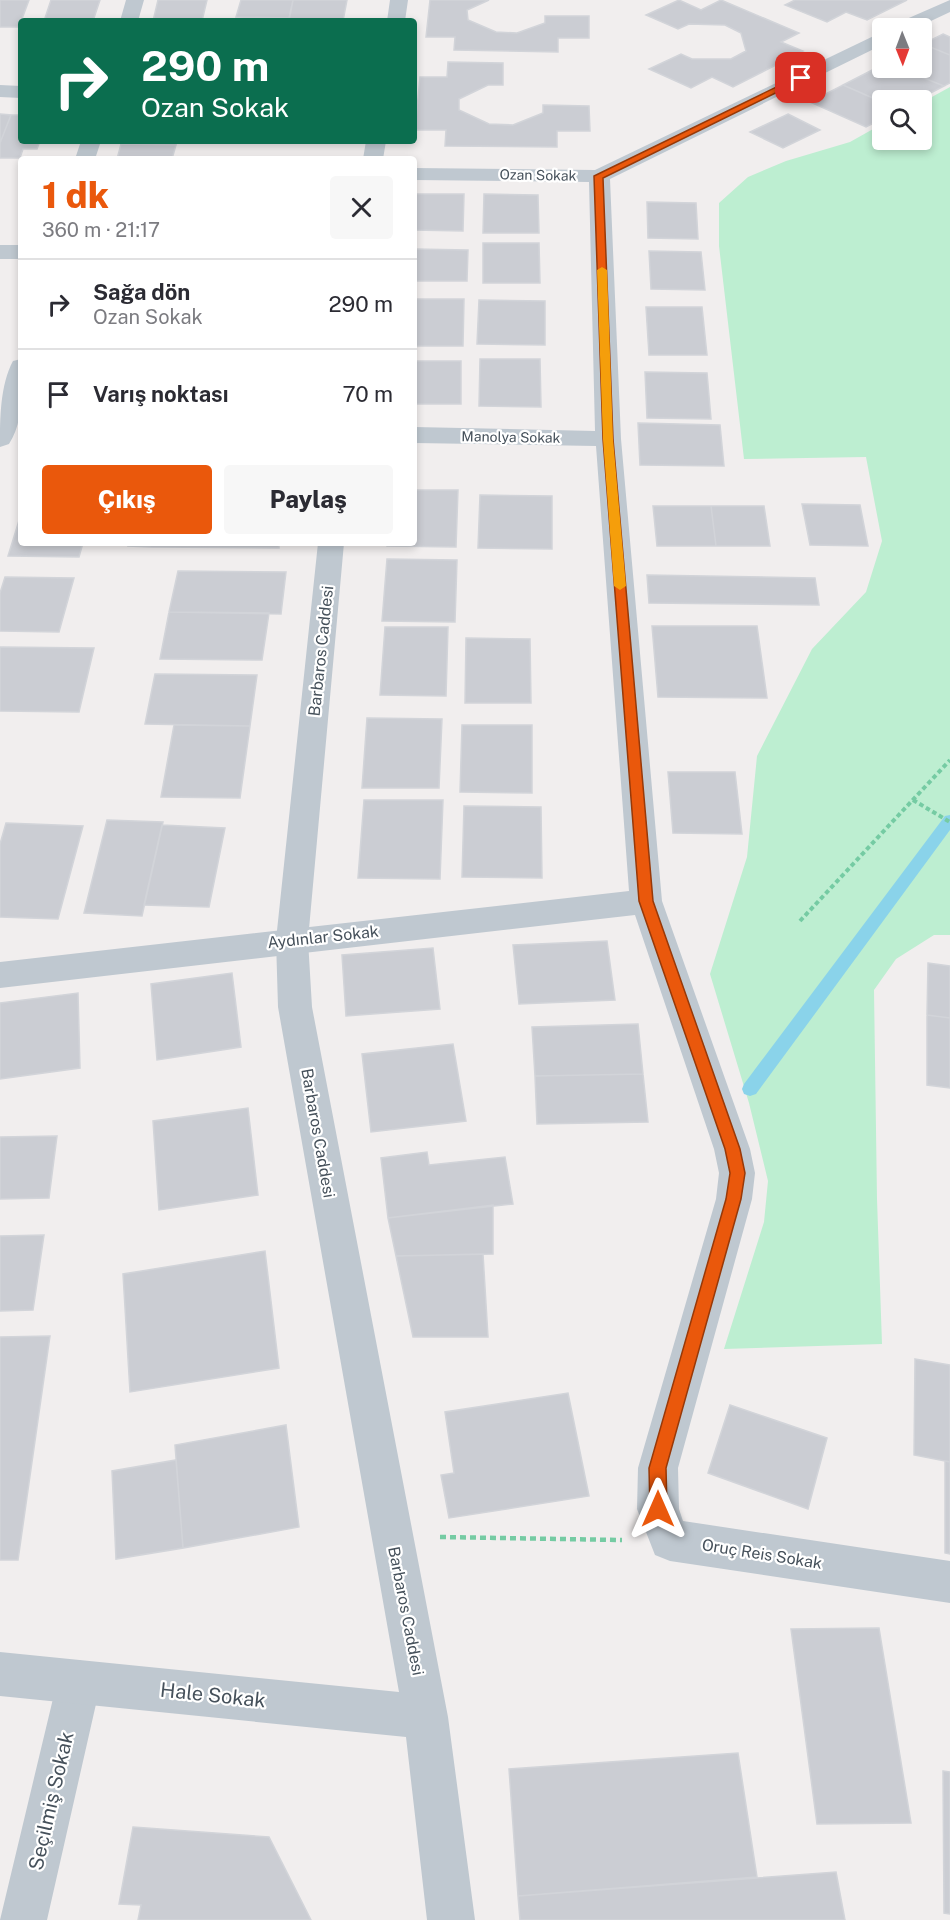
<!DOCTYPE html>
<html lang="tr">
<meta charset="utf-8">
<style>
body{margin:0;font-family:"Public Sans",sans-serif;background:#f7f7f7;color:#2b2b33;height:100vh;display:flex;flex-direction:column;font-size:22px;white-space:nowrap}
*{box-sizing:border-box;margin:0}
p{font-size:20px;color:#7c7c81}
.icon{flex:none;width:33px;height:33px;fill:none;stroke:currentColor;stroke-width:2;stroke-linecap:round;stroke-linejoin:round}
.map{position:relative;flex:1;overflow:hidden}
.side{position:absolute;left:18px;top:156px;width:399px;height:390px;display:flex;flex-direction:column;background:#fff;border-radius:6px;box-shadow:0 3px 9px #0003}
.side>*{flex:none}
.banner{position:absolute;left:18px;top:18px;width:399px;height:126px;border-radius:6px;box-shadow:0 3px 9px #0003;background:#0b6e4f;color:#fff;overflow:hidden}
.needle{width:39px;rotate:179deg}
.controls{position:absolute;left:872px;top:18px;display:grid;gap:12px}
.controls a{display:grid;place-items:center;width:60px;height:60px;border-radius:6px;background:#fff;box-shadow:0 3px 9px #0003;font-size:30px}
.pin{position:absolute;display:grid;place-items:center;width:51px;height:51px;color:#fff;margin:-26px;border-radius:12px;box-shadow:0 3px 9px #0006}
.me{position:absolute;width:66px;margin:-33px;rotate:0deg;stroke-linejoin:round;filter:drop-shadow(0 0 4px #0008)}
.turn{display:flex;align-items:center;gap:21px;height:126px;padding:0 24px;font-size:27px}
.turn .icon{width:78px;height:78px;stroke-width:2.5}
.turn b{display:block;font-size:42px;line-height:51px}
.round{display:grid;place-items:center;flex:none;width:63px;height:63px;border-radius:6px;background:#f7f7f7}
.headline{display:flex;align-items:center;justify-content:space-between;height:102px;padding:0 24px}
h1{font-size:36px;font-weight:800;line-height:45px;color:#ea580c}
.action{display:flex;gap:12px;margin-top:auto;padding:12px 24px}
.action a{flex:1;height:69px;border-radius:6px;background:#ea580c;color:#fff;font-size:24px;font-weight:800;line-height:69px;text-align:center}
.action a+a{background:#f7f7f7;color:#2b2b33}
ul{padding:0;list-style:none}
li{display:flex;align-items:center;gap:18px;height:90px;padding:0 24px;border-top:2px solid #e1e1e2}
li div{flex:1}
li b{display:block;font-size:22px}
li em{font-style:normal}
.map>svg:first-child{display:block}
.green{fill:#bdeed1}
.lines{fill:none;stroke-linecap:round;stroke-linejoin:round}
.stream{fill:#8ad3ea;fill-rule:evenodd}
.building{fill:#cbcdd3;stroke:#d2d4d9;stroke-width:1.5}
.path-far1{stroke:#75cba3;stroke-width:4;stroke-dasharray:4.5 3;stroke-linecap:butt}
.path{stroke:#75cba3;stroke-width:4.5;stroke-dasharray:6 4;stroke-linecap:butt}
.minor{fill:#bfc8d0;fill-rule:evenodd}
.tertiary{fill:#bfc8d0;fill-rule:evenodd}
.route{fill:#ea580c;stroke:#983908;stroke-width:1.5}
.slow{fill:#f59e0b}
.labels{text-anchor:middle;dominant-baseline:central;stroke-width:4.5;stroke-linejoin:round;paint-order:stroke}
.far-street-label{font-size:14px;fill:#46515b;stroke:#fff}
.street-label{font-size:16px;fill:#46515b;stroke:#fff}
.near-street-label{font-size:20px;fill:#46515b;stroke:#fff}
</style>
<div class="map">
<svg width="950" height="1920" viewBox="0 0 950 1920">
<rect width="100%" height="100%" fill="#f1eeee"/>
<path class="green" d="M 950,87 L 950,935 L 934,935 L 896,959 L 874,990 L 877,1199 L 882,1344 L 724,1349 L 764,1222 L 768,1181 L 749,1103 L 710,974 L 747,857 L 757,756 L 812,649 L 866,592 L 882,541 L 866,457 L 744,459 L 719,246 L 719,203 L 748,177 L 786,161 L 850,142 L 882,124 L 882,140 L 921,140 L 921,103 Z"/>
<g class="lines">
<path class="stream" d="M 950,815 L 950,830 L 756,1094 L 750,1096 L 744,1094 L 742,1089 L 744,1084 L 945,816 Z"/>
</g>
<path class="building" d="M 0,0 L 29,0 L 19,27 L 0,27 Z
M 51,0 L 100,0 L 93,21 L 44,21 Z
M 158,0 L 207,0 L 202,21 L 153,21 Z
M 241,0 L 293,0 L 289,18 L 236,17 Z
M 293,0 L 347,0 L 343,21 L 289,21 Z
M 430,0 L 489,0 L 467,10 L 468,20 L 496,32 L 517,33 L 545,23 L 545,16 L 589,16 L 589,38 L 558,38 L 558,52 L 454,50 L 455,37 L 426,37 Z
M 679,0 L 701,10 L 721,0 L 799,33 L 781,42 L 803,51 L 733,87 L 712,77 L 691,88 L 649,69 L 681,54 L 692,59 L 731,59 L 746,51 L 741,33 L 725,25 L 689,24 L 678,29 L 646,15 Z
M 795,0 L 907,0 L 867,20 L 846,12 L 827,22 L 785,5 Z
M 943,34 L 950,37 L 950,55 L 923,44 Z
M 923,44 L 950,55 L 950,83 L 944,86 L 899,68 L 921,68 L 921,45 Z
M 448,62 L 503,63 L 503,85 L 488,85 L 459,99 L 459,110 L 489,124 L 513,125 L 543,113 L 543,105 L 589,106 L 590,131 L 557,131 L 557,147 L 445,146 L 446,130 L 415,130 L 420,77 L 447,77 Z
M 882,65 L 882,68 L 899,68 L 944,86 L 917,100 L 882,102 L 843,85 Z
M 843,85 L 882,102 L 882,119 L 866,127 L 810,102 Z
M 0,114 L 11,115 L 0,143 Z
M 788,114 L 820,130 L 783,148 L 750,132 Z
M 11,115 L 21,115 L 21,141 L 40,141 L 37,149 L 23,149 L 20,158 L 0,158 L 0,143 Z
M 121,141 L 176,141 L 176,145 L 121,144 Z
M 121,144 L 176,145 L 172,159 L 117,159 Z
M 414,194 L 464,194 L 463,231 L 414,230 Z
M 484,194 L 538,195 L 539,233 L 483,233 Z
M 647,202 L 696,203 L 698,239 L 648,238 Z
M 483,243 L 539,243 L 540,283 L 483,283 Z
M 414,249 L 468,250 L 467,281 L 414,281 Z
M 649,251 L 701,252 L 705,290 L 651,289 Z
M 414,299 L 464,299 L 463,346 L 414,346 Z
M 479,300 L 545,301 L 545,345 L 477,344 Z
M 646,307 L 702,307 L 707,355 L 649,355 Z
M 480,359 L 540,359 L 541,407 L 479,406 Z
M 414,361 L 461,361 L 461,404 L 414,404 Z
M 645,372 L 707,373 L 711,419 L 647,418 Z
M 638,423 L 720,425 L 724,466 L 640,465 Z
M 414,490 L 458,490 L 456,547 L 387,546 L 387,543 L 414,543 Z
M 480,495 L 552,496 L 552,549 L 478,548 Z
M 802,504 L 860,505 L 868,546 L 810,545 Z
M 653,506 L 711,506 L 716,546 L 657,546 Z
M 711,506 L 764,506 L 770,546 L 716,546 Z
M 21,514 L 21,543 L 83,543 L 79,557 L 8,556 Z
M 129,543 L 279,543 L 279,548 L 151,547 L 128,546 Z
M 387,559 L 457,560 L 455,622 L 382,621 Z
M 178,571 L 286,572 L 281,614 L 169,612 Z
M 647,575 L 815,578 L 819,605 L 649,603 Z
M 5,577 L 74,578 L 59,632 L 0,631 L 0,593 Z
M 169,612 L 269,613 L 262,660 L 160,659 Z
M 652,626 L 757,626 L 767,698 L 658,697 Z
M 385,627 L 448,627 L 446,696 L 380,695 Z
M 466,638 L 530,639 L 531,703 L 465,703 Z
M 0,647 L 94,648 L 79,712 L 0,711 Z
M 155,674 L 257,675 L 250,726 L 145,724 Z
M 367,718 L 442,719 L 439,788 L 362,788 Z
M 174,725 L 250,726 L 240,798 L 161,797 Z
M 462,725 L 532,725 L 532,793 L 460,792 Z
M 668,772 L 735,772 L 742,834 L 673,833 Z
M 364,800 L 443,800 L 440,879 L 358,878 Z
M 464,806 L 541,807 L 542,878 L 462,877 Z
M 107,820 L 163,822 L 142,916 L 84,913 Z
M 6,823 L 83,826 L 58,919 L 0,917 L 0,844 Z
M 162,825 L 225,828 L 209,907 L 144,905 Z
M 607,941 L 615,1000 L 519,1004 L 513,945 Z
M 433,948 L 440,1009 L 346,1016 L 342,955 Z
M 928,963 L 950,966 L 950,1018 L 927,1015 Z
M 232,973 L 241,1047 L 157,1060 L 151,984 Z
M 78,993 L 80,1068 L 0,1079 L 0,1003 Z
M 927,1015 L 950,1018 L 950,1088 L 927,1085 Z
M 638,1024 L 643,1074 L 535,1076 L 532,1027 Z
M 453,1044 L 466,1121 L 371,1132 L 362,1054 Z
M 643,1074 L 648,1122 L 537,1124 L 535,1076 Z
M 248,1108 L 258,1195 L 159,1210 L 153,1121 Z
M 57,1136 L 49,1198 L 0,1199 L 0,1137 Z
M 427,1152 L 429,1165 L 505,1157 L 513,1204 L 388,1218 L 381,1158 Z
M 493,1205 L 493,1254 L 396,1256 L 388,1218 Z
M 44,1235 L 33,1310 L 0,1311 L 0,1236 Z
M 265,1251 L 279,1368 L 130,1392 L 123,1274 Z
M 483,1254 L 488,1337 L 413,1337 L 396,1256 Z
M 50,1336 L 18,1560 L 0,1560 L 0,1337 Z
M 915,1359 L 950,1365 L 950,1462 L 914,1455 Z
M 568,1393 L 589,1496 L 449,1518 L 441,1475 L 454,1473 L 445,1412 Z
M 730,1405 L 827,1438 L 808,1509 L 708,1473 Z
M 286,1425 L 299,1527 L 183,1548 L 175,1445 Z
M 176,1460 L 183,1548 L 116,1559 L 112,1471 Z
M 945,1461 L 950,1462 L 950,1554 L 945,1553 Z
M 879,1628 L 911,1823 L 817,1824 L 791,1629 Z
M 738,1753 L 757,1877 L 518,1896 L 509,1769 Z
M 943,1771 L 950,1772 L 950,1914 L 944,1913 Z
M 133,1827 L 269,1837 L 311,1920 L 138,1920 L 141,1905 L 119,1904 Z
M 836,1872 L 845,1920 L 520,1920 L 518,1896 Z"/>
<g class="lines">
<path class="path-far1" d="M 913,800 L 950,822
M 800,921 L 950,760"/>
<path class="path" d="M 440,1537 L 622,1540"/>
<path class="minor" d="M 126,0 L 144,0 L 138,21 L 120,21 Z
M 950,0 L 950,12 L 916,28 L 893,28 L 895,24 Z
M 882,32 L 882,45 L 610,179 L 621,439 L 662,901 L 750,1149 L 755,1173 L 752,1199 L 678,1468 L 679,1509 L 683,1521 L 950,1561 L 950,1603 L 670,1561 L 655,1555 L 637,1509 L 638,1468 L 716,1199 L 719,1173 L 714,1149 L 635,915 L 0,988 L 0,962 L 629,891 L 596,446 L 414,443 L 414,427 L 595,431 L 589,182 L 414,180 L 414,168 L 595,170 Z
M 0,85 L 21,86 L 21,98 L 0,97 Z
M 81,141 L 101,141 L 95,159 L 75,159 Z
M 0,245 L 21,245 L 21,259 L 0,259 Z
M 21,359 C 21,386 25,420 9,444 L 0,447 C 0,419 0,385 13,361 Z
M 79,1660 L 95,1666 L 101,1682 L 47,1920 L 0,1920 L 57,1682 L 63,1666 Z"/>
<path class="tertiary" d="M 390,0 L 408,0 L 405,21 L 387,21 Z
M 366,141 L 386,141 L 383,159 L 363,159 Z
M 318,543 L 344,543 L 308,940 L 312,1007 L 448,1717 L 475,1920 L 427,1920 L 406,1737 L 0,1696 L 0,1652 L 399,1692 L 278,1007 L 276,940 Z"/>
</g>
<path class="route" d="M 801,75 L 804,76 L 804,79 L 603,178 L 613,439 L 653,901 L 740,1149 L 745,1173 L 741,1199 L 666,1468 L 667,1509 L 664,1515 L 658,1517 L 652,1515 L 650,1509 L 649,1468 L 726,1199 L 730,1173 L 725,1149 L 639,901 L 603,439 L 594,176 Z"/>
<path class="slow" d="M 602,267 L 607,270 L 613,439 L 626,586 L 620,590 L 614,586 L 603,439 L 597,270 Z"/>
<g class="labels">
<g class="far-street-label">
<text transform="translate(538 175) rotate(1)">Ozan Sokak</text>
<text transform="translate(511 437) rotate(1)">Manolya Sokak</text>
</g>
<g class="street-label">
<text transform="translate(321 651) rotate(-84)">Barbaros Caddesi</text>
<text transform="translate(323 937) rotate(-6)">Aydınlar Sokak</text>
<text transform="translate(318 1133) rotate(80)">Barbaros Caddesi</text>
<text transform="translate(762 1554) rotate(9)">Oruç Reis Sokak</text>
<text transform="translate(406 1611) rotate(79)">Barbaros Caddesi</text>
</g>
<g class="near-street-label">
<text transform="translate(213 1695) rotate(6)">Hale Sokak</text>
<text transform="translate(51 1801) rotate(-77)">Seçilmiş Sokak</text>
</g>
</g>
</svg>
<div class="controls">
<a><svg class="needle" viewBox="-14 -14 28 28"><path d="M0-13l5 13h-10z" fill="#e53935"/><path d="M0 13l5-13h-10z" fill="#7c7c81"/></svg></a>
<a><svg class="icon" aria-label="search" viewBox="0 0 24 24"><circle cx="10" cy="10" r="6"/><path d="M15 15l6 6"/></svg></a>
</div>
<div class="pin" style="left:801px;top:78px;background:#d93025"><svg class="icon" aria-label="arrive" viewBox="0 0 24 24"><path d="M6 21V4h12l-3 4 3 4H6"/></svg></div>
<svg class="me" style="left:658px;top:1509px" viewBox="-20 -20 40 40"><path d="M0-17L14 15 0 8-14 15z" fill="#ea580c" stroke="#fff" stroke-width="4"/></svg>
<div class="banner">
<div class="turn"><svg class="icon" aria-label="right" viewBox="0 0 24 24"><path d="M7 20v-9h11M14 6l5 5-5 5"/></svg><div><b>290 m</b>Ozan Sokak</div></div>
</div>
<section class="side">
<div class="headline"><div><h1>1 dk</h1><p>360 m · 21:17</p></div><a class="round"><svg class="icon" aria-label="close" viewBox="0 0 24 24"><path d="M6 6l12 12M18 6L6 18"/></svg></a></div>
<ul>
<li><svg class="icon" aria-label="right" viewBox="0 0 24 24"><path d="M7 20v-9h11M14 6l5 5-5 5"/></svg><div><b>Sağa dön</b><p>Ozan Sokak</p></div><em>290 m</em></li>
<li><svg class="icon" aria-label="arrive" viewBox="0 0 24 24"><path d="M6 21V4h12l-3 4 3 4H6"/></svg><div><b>Varış noktası</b></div><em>70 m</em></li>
</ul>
<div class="action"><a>Çıkış</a><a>Paylaş</a></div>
</section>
</div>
